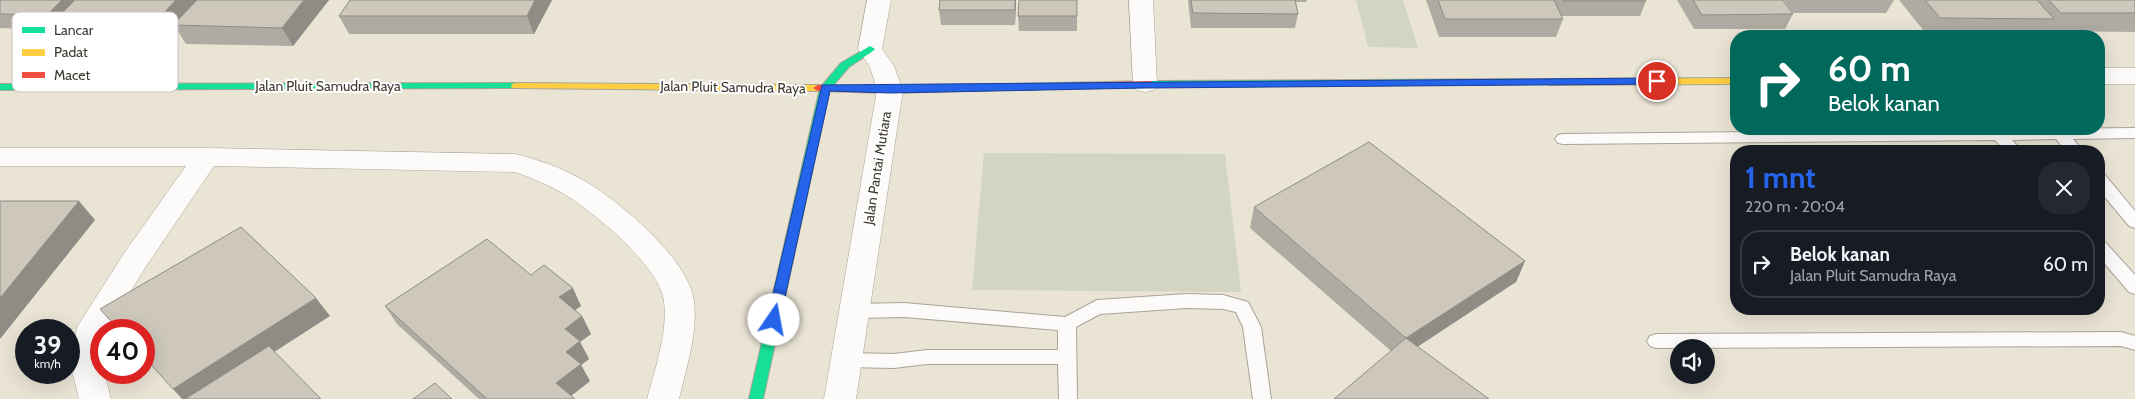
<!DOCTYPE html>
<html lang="id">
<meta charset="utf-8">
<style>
body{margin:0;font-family:Cabin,sans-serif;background:#242831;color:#f1f3f6;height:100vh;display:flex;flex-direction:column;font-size:19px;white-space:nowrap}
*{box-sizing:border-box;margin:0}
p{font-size:16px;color:#9ea1a6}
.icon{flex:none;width:28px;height:28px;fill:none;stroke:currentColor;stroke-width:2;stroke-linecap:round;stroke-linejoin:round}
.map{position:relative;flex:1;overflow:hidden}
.sheet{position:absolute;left:1730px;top:145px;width:375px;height:170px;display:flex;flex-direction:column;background:#171b24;border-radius:20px;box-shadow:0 5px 20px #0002}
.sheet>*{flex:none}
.hud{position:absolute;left:1730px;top:30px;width:375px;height:105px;border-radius:20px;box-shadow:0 5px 20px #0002;background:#00695c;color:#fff;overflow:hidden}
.buttons{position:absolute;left:1670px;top:339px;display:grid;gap:10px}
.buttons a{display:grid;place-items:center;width:45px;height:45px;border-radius:50%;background:#171b24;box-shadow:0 5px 20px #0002;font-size:25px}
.speed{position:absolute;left:15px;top:319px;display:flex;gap:10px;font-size:25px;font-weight:700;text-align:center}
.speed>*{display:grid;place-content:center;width:65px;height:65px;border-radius:50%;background:#171b24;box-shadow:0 5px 20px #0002;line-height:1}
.speed small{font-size:12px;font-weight:400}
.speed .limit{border:8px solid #d22;background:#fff;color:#111}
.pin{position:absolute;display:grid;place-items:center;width:42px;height:42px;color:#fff;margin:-21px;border:2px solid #fff;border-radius:50%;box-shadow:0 1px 5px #0007}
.me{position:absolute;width:55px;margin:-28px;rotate:12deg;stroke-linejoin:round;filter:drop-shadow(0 0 4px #0008)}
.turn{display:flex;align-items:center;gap:18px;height:105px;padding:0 15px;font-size:22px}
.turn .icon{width:65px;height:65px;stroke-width:2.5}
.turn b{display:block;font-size:35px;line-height:42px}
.round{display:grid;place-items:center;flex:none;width:52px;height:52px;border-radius:20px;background:#242831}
.headline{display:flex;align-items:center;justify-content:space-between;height:85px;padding:0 15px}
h1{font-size:30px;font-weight:800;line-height:38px;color:#2563eb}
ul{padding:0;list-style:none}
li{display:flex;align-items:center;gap:15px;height:68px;margin:0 10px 8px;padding:0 5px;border:2px solid #363941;border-radius:20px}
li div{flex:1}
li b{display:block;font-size:19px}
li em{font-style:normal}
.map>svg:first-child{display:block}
.green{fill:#d2d5c2}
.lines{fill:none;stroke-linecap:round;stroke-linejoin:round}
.lane-casing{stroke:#a9a498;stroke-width:2}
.street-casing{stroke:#a9a498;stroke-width:1}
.fast-casing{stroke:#a9a498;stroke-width:2}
.slow-casing{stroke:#a9a498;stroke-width:2}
.jam-casing{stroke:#a9a498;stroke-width:2}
.lane{fill:#fcfbf9;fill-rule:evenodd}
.street{fill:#fcfbf9;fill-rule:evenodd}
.fast{fill:#16e098;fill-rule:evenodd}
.slow{fill:#ffcf43;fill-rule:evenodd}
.jam{fill:#f24e42;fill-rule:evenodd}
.wall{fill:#b0aba2}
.shaded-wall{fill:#908b84}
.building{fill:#cdc7bc;stroke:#908b84}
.route{fill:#2563eb;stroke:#184099}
.labels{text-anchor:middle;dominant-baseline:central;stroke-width:4;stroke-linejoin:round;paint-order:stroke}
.street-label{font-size:14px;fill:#3f3a30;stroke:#fff}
.key{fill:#fff;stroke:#c5c4c1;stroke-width:1}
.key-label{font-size:14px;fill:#3f3a30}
</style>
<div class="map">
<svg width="2135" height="399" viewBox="0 0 2135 399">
<rect width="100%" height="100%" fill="#eae4d5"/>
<path class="green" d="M 1356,0 L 1403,0 L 1418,48 L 1368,47 Z
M 984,153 L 1225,154 L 1241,292 L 972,290 Z"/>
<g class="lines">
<defs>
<path id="lane" d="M 2135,128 L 2135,138 L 2073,139 L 2083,151 L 2066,151 L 2056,139 L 2012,140 L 2022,151 L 2005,151 L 1995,140 L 1563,144 L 1558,143 L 1555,139 L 1558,135 L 1563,134 Z
M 2099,173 L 2105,175 L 2135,211 L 2135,228 L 2129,226 L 2099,190 Z
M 2099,240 L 2105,242 L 2135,275 L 2135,294 L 2129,292 L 2099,257 Z
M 1186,294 L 1223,295 L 1248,302 L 1261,327 L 1271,399 L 1253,399 L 1243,327 L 1236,312 L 1223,309 L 1186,308 L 1100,314 L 1076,327 L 1077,399 L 1059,399 L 1058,364 L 927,364 L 894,368 L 847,367 L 840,365 L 838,360 L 840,355 L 847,353 L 894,354 L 927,350 L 1058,350 L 1058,330 L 904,317 L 854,318 L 848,316 L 845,311 L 848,306 L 854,304 L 904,303 L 1065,317 L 1097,300 Z
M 2121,332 L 2135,336 L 2135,350 L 2121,346 L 1656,348 L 1650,346 L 1647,341 L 1650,336 L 1656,334 Z"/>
<path id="street" d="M 867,0 L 891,0 L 882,49 L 894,66 L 903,90 L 856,399 L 824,399 L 877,90 L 870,67 L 858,49 Z
M 1129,0 L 1153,0 L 1157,84 L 1154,90 L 1145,92 L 1136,90 L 1133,84 Z
M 2099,68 L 2135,68 L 2135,84 L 2099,84 Z
M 0,148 L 207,148 L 516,154 C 539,160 562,168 583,180 C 618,200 689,259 694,301 C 698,333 686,369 679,399 L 647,399 C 655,369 668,332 664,301 C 660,267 593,211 564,194 C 549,185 532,178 515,172 L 214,166 L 145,268 L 107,330 L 101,330 L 101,372 L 104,372 L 111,399 L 79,399 L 70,363 L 77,327 L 125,252 L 186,166 L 0,166 Z"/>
<path id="fast" d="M 870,46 L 875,49 L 873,51 L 849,67 L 830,89 L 763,399 L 749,399 L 820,88 L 841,63 Z
M 1549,79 L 1553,80 L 1554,82 L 1553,84 L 1151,87 L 1146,84 L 1151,81 Z
M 516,83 L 520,84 L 521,86 L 520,88 L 0,90 L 0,84 Z"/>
<path id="slow" d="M 1736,78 L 1736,84 L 1549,85 L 1544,82 L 1549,79 Z
M 516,83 L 818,85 L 823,88 L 818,91 L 512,88 L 511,86 L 512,84 Z"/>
<path id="jam" d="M 1151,81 L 1156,84 L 1155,86 L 890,93 L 818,91 L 813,88 L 818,85 L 890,87 Z"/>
</defs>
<use href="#lane" class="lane-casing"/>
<use href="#street" class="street-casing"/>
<use href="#fast" class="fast-casing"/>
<use href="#slow" class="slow-casing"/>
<use href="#jam" class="jam-casing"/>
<use href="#lane" class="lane"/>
<use href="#street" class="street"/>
<use href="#fast" class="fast"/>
<use href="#slow" class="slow"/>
<use href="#jam" class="jam"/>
</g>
<path class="wall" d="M 0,0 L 329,0 L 293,46 L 186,44 L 177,30 L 170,38 L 70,36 L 63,25 L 58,30 L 0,28 Z
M 552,0 L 534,34 L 349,34 L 339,16 Z
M 1016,0 L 1015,25 L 941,25 L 939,10 Z
M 1077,0 L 1077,31 L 1019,31 L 1018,16 Z
M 1188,0 L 1307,0 L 1306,2 L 1295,2 L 1298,14 L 1295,28 L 1191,28 Z
M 1426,0 L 1645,0 L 1646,1 L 1640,16 L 1561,16 L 1563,19 L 1556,37 L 1439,37 Z
M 1677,0 L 1783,0 L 1793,14 L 1785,29 L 1694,29 Z
M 1784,0 L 1894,0 L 1886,13 L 1793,13 Z
M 1899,0 L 2135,0 L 2135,32 L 2047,31 L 2046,30 L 2041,36 L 1928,36 Z
M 1254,207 L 1525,261 L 1516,282 L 1391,351 L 1250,228 Z
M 531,275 L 581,306 L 575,310 L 582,316 L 591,334 L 580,342 L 589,359 L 581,365 L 590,381 L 571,396 L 575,399 L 479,399 L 397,324 L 385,306 Z"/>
<path class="shaded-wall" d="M 62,0 L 88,0 L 57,18 L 63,25 L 58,30 L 47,15 Z
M 176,0 L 204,0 L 173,25 L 177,30 L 170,38 L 158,19 Z
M 304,0 L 329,0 L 293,46 L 282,28 Z
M 535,0 L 552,0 L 534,34 L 527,16 Z
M 1015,0 L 1016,0 L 1015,25 Z
M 79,201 L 95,220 L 0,339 L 0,298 Z
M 1525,261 L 1516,282 L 1399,359 L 1406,338 Z
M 573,288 L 581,306 L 568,315 L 559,297 Z
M 316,298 L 330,316 L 201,399 L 182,399 L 173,389 Z
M 582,316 L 591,334 L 580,342 L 589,359 L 581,365 L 590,381 L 567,399 L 556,383 L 566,352 L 565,329 Z"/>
<path class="building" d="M 0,0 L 62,0 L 47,15 L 0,14 Z
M 75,0 L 176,0 L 158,19 L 57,18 Z
M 197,0 L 304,0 L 282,28 L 173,25 Z
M 350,0 L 535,0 L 527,16 L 339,16 Z
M 940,0 L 1015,0 L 1015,10 L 939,10 Z
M 1019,0 L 1077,0 L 1077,16 L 1018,16 Z
M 1191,0 L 1295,0 L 1298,14 L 1193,13 Z
M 1438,0 L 1554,0 L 1563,19 L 1445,19 Z
M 1563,0 L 1645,0 L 1646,1 L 1563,1 Z
M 1693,0 L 1783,0 L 1793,14 L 1702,15 Z
M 1925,0 L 2037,0 L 2054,19 L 1940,18 Z
M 2049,0 L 2135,0 L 2135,13 L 2061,13 Z
M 1369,142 L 1525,261 L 1406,338 L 1254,207 Z
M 0,201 L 79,201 L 0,298 Z
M 241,227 L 316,298 L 173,389 L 144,357 L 144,330 L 119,330 L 100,309 Z
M 487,239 L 531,275 L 544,265 L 573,288 L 559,297 L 582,316 L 565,329 L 580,341 L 566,352 L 581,364 L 556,383 L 575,399 L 487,399 L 385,306 Z
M 1406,338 L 1489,399 L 1334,399 Z
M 269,346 L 321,399 L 185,399 Z
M 435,383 L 452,399 L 413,399 Z"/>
<path class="route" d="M 1657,78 L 1661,79 L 1661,84 L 1145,88 L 890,93 L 830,91 L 780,320 L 774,325 L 767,320 L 822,85 Z"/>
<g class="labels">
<g class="street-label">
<text x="328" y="86">Jalan Pluit Samudra Raya</text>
<text transform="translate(733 87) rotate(1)">Jalan Pluit Samudra Raya</text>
<text transform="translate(877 168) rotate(-81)">Jalan Pantai Mutiara</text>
</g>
</g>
<rect x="12" y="12" width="166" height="80" rx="8" class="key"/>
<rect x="22" y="27" width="23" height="6" fill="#16e098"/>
<rect x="22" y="49" width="23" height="7" fill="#ffcf43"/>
<rect x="22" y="72" width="23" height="6" fill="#f24e42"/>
<g class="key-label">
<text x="54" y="35">Lancar</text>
<text x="54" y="57">Padat</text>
<text x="54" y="80">Macet</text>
</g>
</svg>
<div class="buttons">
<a><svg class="icon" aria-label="sound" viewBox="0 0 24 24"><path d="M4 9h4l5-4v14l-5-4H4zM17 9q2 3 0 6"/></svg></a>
</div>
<div class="speed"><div>39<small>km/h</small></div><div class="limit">40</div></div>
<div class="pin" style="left:1657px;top:81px;background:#d93025"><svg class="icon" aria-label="arrive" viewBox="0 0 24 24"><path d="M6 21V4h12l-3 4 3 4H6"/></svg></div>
<svg class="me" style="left:774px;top:320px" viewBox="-20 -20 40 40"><circle r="19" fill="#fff"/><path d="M0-13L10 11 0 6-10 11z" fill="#2563eb"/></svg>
<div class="hud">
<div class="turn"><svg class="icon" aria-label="right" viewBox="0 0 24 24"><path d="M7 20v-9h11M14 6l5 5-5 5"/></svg><div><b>60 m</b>Belok kanan</div></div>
</div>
<section class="sheet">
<div class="headline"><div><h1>1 mnt</h1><p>220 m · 20:04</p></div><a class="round"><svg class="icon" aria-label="close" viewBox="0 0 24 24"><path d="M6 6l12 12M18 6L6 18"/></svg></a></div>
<ul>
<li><svg class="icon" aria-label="right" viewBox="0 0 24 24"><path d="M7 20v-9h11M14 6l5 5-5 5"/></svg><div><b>Belok kanan</b><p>Jalan Pluit Samudra Raya</p></div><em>60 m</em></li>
</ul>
</section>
</div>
